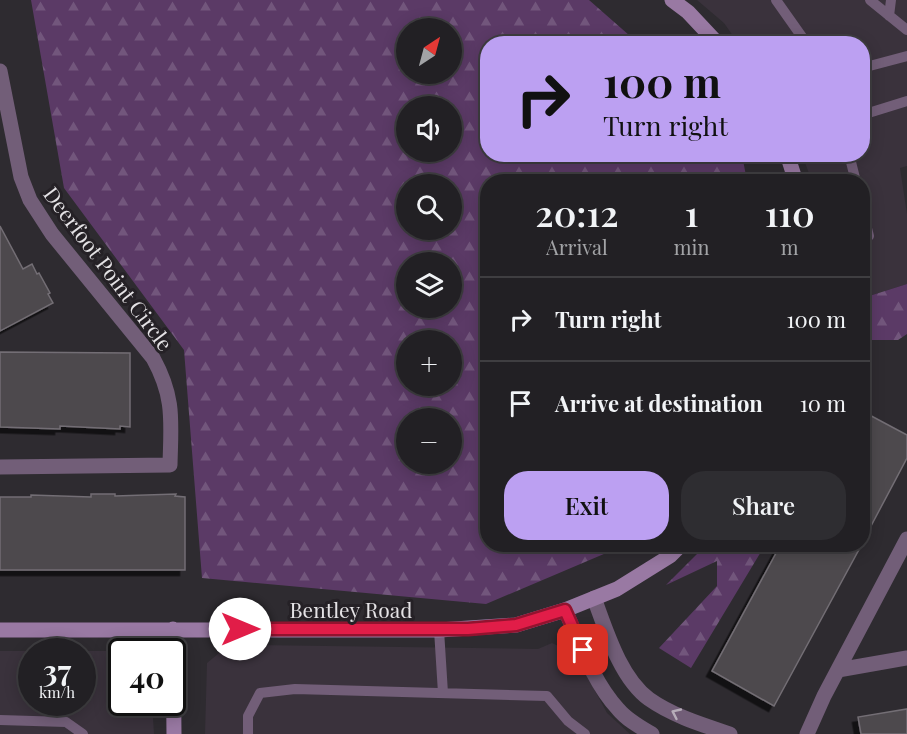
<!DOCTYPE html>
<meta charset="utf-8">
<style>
body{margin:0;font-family:"Playfair Display",serif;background:#2e2d31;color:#f1f3f6;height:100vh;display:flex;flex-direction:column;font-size:22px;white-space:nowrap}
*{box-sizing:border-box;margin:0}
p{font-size:20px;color:#a2a3a6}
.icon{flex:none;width:33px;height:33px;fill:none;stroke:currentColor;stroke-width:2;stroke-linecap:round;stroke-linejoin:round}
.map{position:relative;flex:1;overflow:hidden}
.panel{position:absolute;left:480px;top:174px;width:390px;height:378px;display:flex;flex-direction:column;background:#222024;border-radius:24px;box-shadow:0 3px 15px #0003,0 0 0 2px #3f3e41}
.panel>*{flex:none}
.top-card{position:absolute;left:480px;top:36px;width:390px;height:126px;border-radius:24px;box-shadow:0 3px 15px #0003,0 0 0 2px #3f3e41;background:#bca0f2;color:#111;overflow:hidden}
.needle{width:39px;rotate:36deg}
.controls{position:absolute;left:396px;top:18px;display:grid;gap:12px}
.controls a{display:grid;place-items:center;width:66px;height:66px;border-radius:50%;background:#222024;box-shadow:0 3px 15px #0003,0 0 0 2px #3f3e41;font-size:30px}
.speed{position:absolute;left:18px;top:638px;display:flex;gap:12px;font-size:30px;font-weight:700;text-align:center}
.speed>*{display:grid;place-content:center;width:78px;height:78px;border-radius:50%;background:#222024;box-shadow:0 3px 15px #0003,0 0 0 2px #3f3e41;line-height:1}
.speed small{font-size:15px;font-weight:400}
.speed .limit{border:3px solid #111;border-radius:9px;background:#fff;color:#111}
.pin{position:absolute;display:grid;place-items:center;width:51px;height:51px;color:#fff;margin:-26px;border-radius:12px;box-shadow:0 3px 9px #0006}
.me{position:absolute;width:66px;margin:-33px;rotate:90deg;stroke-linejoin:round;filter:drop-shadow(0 0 4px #0008)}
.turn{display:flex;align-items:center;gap:21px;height:126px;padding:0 24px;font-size:27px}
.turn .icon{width:78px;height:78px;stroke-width:2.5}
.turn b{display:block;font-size:42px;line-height:51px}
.eta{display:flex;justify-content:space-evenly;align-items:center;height:102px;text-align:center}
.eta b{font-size:36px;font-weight:600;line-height:42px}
.action{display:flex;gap:12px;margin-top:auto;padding:12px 24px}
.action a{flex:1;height:69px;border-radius:24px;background:#bca0f2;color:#111;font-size:24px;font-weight:600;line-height:69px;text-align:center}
.action a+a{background:#2e2d31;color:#f1f3f6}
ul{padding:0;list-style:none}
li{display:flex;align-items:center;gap:18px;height:84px;padding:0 24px;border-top:2px solid #3f3e41}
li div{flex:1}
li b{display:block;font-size:22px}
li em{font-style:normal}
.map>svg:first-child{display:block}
.built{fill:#3a323c;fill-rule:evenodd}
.forest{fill:url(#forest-firs);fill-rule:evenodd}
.building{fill:#4d494e;stroke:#736e74;stroke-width:1.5;filter:url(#shadow)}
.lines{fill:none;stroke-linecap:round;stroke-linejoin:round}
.lane{stroke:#725e78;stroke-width:10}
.street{stroke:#725e78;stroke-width:15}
.secondary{stroke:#9979a3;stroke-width:15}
.oneway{stroke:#b6adb9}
.route-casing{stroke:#92132f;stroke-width:15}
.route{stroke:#e11d48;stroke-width:10}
.labels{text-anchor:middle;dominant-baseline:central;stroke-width:6;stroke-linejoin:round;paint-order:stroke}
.street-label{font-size:21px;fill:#e4e2e5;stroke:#252126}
</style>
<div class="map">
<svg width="907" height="734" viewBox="0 0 907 734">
<defs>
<pattern id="forest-firs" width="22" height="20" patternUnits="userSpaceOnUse" patternTransform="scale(1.5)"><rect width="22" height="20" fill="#5b3a66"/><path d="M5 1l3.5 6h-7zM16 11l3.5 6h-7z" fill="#72567c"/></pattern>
<filter id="shadow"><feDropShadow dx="-5.5" dy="5.5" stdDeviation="0" flood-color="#0009"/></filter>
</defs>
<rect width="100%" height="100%" fill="#2e2b30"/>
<path class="built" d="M 697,0 L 907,0 L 907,166 L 900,168 L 907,214 L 907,284 L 866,297 L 863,295 L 862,182 L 812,181 L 802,155 L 862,154 L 862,44 L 738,43 L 724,23 Z
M 552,643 L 571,652 L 581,665 L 607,713 L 630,734 L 205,734 L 207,663 L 224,649 L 248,645 L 538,649 Z
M 0,651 L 117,651 L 121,653 L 122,702 L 152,702 L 154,734 L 0,734 ZM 32,651 L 82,651 L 82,702 L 32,702 Z"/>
<path class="forest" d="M 31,0 L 589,0 L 638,43 L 488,44 L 488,154 L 742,155 L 747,181 L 488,182 L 488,544 L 625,545 L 486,604 L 202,578 L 184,350 L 64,188 ZM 406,28 L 452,28 L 452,74 L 406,74 ZM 406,106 L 452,106 L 452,152 L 406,152 ZM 406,184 L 452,184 L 452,230 L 406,230 ZM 406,262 L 452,262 L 452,308 L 406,308 ZM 406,340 L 452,340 L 452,386 L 406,386 ZM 406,418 L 452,418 L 452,464 L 406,464 Z
M 907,284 L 907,334 L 898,340 L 871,340 L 863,352 L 863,295 L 866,297 Z
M 706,545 L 765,545 L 691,668 L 659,648 L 717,586 L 717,561 L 666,585 Z"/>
<path class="building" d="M 0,226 L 23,269 L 32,264 L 37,274 L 39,273 L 50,293 L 48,294 L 53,303 L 0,331 Z
M 0,352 L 130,353 L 130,427 L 120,426 L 120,429 L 60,426 L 60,429 L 0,427 Z
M 862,411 L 907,435 L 907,458 L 862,543 Z
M 91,494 L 115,494 L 115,496 L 176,494 L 175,496 L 185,497 L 185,570 L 0,570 L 0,497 L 31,497 L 31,495 L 91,497 Z
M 781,544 L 862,544 L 774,706 L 712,671 Z
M 907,709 L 907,734 L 861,734 L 858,717 Z"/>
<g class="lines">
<path class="lane" d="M 776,0 L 807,44
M 870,0 L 907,30
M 889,16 L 891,0
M 862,68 L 907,56
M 862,115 L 907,101
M 849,154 L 856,182
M 862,209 L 869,236
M 439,630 L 443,693
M 0,720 L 66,722 L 83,734
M 248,734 L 248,716 L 260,693 L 295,689 L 547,696 L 568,721 L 585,734"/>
<path class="street" d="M 0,71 L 21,177 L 30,200 L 52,234 L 153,358 C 175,398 171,421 170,465 L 0,467
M 594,598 C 606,630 620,678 649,699 C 673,716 703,725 730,734
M 565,610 C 580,643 593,682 618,709 C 627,720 640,727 652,734
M 838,670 L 907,658
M 807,734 L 824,696 L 907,539"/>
<path class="secondary" d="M 672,0 L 688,12 L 718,44
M 787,154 L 796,182
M 173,629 L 174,734
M 0,630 L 439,630 L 516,625 L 565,610 L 617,589 L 670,556 L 682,544"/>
</g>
<defs><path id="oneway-chevron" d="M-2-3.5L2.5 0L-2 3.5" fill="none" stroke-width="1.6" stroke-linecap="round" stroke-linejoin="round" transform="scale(1.5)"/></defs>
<use class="oneway" href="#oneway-chevron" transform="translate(676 713) rotate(-155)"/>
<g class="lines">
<defs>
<path id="route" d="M 240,629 L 468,629 L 516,625 L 565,610 L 583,650"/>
</defs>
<use href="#route" class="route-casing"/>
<use href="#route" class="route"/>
</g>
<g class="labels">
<g class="street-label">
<text transform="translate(109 268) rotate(53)">Deerfoot Point Circle</text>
<text x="351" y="609">Bentley Road</text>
</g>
</g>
</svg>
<div class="controls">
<a><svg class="needle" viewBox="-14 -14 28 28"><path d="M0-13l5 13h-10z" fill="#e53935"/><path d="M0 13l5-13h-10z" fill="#a2a3a6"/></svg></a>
<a><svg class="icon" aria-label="sound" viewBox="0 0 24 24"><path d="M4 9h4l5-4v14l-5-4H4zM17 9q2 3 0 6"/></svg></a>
<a><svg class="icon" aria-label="search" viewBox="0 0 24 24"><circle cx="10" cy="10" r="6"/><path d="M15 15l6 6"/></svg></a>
<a><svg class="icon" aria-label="layers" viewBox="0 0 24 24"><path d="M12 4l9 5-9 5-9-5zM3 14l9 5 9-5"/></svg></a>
<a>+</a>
<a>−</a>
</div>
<div class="speed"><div>37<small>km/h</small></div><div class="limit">40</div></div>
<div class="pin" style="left:583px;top:650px;background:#d93025"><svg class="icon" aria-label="arrive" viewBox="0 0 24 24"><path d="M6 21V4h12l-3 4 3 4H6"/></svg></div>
<svg class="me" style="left:240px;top:629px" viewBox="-20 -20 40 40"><circle r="19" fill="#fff"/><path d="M0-13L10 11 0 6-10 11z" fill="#e11d48"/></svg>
<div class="top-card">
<div class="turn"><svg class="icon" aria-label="right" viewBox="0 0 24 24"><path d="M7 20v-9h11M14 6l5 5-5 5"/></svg><div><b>100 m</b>Turn right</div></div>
</div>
<section class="panel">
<div class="eta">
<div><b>20:12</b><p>Arrival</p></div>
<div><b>1</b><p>min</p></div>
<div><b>110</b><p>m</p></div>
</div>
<ul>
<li><svg class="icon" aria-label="right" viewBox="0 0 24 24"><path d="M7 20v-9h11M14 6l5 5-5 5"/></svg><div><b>Turn right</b></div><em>100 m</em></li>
<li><svg class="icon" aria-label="arrive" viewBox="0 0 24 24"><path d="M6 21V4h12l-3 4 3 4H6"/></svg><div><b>Arrive at destination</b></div><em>10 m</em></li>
</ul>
<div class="action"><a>Exit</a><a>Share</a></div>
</section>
</div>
